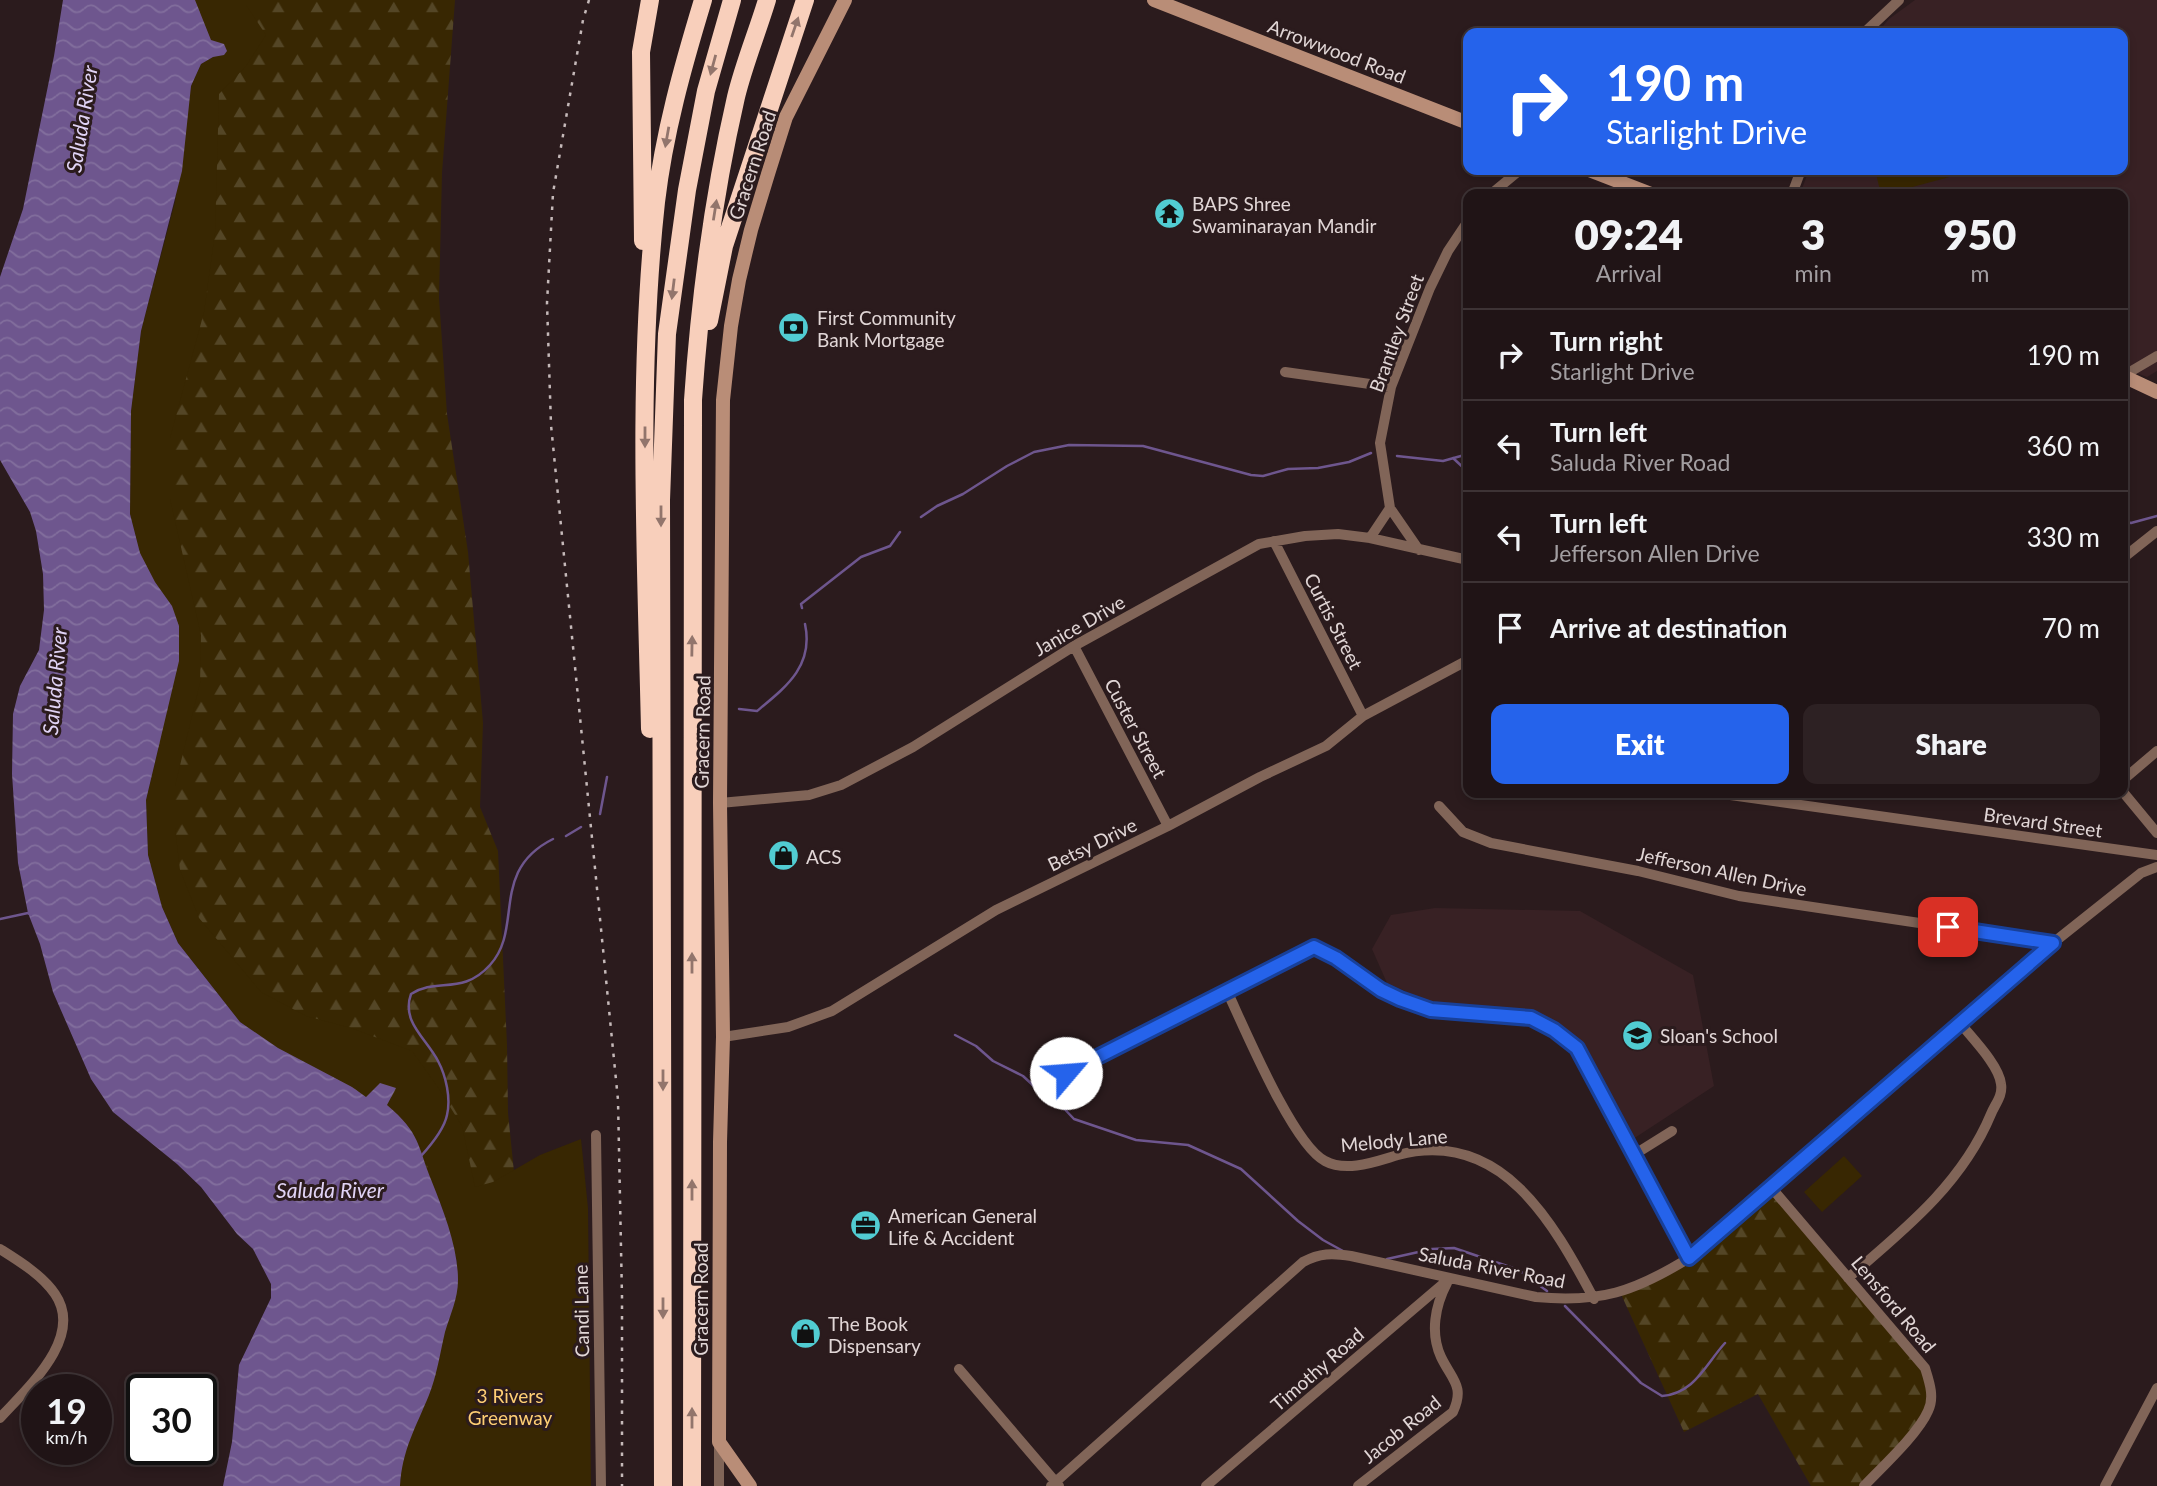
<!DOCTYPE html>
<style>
body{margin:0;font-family:Lato,sans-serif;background:#2d2123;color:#f1f3f6;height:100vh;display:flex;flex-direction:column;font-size:26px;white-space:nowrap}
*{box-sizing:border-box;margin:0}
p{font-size:23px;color:#a29ea1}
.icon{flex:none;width:38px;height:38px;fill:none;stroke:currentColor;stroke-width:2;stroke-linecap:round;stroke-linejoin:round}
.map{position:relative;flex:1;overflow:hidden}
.panel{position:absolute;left:1463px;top:189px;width:665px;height:609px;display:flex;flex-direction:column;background:#201416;border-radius:14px;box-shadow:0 4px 10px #0003,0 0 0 2px #3d3335}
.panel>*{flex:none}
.banner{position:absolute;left:1463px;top:28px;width:665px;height:147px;border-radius:14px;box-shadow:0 4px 10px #0003,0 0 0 2px #3d3335;background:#2563eb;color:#fff;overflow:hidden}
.speed{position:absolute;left:21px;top:1374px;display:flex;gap:14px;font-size:35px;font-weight:700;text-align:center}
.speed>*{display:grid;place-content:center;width:91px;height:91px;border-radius:50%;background:#201416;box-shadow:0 4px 10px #0003,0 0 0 2px #3d3335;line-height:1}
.speed small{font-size:18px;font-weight:400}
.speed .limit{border:4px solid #111;border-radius:10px;background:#fff;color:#111}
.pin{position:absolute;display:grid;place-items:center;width:60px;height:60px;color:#fff;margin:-30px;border-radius:14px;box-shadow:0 4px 10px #0006}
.me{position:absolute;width:77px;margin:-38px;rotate:63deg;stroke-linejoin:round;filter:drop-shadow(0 0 5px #0008)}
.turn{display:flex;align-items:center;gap:24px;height:147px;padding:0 28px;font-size:32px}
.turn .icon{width:91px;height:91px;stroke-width:2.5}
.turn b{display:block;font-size:49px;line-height:60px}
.eta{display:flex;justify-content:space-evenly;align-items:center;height:119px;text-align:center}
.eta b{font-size:42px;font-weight:800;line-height:49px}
.button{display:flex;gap:14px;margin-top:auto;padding:14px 28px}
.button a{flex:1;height:80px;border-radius:14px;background:#2563eb;color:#fff;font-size:28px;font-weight:800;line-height:80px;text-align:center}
.button a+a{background:#2d2123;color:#f1f3f6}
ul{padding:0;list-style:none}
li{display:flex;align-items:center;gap:21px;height:91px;padding:0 28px;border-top:2px solid #3d3335}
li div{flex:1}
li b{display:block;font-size:26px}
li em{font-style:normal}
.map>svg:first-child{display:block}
.built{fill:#382124}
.forest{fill:url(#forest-firs)}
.green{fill:#382702}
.water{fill:url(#water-waves)}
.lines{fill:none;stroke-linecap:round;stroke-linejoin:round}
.stream{stroke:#6e568e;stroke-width:2.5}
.street{stroke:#816558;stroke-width:10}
.secondary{stroke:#b98d77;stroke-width:14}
.highway{stroke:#f8cfbb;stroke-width:18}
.rail{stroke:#c5b9b9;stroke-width:2.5;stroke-dasharray:3.5 7;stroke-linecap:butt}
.oneway{fill:#92756c}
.route-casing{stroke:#184099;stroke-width:18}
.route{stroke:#2563eb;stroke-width:12}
.labels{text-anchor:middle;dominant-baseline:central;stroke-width:6;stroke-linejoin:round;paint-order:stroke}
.street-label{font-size:19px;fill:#e1d6d6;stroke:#2b1b1d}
.poi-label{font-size:19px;fill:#e1d6d6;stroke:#2b1b1d;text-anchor:start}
.park-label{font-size:19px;fill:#fece74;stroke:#2b1b1d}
.water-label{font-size:21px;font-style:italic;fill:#e0d3f5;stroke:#2b1b1d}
</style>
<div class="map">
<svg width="2157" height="1486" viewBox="0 0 2157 1486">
<defs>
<pattern id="forest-firs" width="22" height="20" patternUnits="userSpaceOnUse" patternTransform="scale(1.75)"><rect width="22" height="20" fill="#382702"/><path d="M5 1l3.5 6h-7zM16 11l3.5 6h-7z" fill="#544626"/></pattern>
<pattern id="water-waves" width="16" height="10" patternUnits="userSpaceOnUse" patternTransform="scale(1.75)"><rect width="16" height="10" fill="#6e568e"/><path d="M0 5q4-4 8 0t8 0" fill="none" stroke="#826e9d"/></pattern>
</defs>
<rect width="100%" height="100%" fill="#2b1b1d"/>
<path class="built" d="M 1915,0 L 2157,0 L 2157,371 L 2147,377 L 2123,368 L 2123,194 L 1800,194 L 1809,170 L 2123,170 L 2123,33 L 1877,33 L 1889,19 Z
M 1435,908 L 1580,911 L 1693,975 L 1714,1086 L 1630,1141 L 1584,1047 L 1555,1023 L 1525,1010 L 1438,1006 L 1387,983 L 1372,949 L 1391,915 Z"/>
<path class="forest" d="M 195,0 L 455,0 L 442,173 L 439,298 L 447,414 L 468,552 L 483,723 L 480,807 L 498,851 L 507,1045 L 508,1113 L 514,1172 L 400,1486 L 457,1261 L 442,1207 L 431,1181 L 178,943 L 132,493 L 213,57 Z
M 1770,1186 L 1925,1368 L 1929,1409 L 1865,1486 L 1811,1486 L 1758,1394 L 1684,1432 L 1620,1292 L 1667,1272 Z"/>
<path class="green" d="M 195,0 L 246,0 L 246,5 L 266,35 L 246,66 L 219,94 L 215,233 L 204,312 L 170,438 L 170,499 L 201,635 L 200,683 L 175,786 L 175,828 L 180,870 L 199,918 L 261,992 L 306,1016 L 351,1028 L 412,1051 L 437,1086 L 462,1126 L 475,1187 L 493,1182 L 540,1155 L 581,1139 L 588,1208 L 591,1486 L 400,1486 L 401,1468 L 407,1443 L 430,1393 L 439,1363 L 457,1261 L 442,1207 L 418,1140 L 405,1122 L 387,1105 L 396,1089 L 367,1097 L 352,1087 L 278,1049 L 240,1022 L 178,943 L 162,907 L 148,855 L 146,800 L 179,662 L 179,626 L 167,599 L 155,582 L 140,553 L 130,514 L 131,411 L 141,331 L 175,202 L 191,86 L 201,64 L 213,57 L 224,54 L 223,44 L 211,40 Z
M 1875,170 L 1967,170 L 1968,172 L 1905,189 L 1900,194 L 1881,194 Z
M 1844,1156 L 1862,1176 L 1822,1212 L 1804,1192 Z"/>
<path class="water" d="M 63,0 L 195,0 L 211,40 L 224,44 L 227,51 L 224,55 L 213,57 L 201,64 L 191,86 L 182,171 L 141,331 L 131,411 L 130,514 L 140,553 L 155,582 L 172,606 L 179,626 L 179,661 L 146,800 L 148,855 L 162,907 L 178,943 L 240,1022 L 278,1048 L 352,1087 L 366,1097 L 380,1083 L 396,1088 L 387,1105 C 421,1134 417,1145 432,1182 C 444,1212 458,1248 458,1280 C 458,1299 450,1315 445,1332 C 440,1353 437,1375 429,1395 C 416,1427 402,1450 400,1486 L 223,1486 L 232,1442 L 239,1365 L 271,1298 L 271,1284 L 253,1249 L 237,1234 L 201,1187 L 177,1164 L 113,1112 L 91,1079 L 53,992 L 40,944 L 28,913 L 18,863 L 12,774 L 13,714 L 20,686 L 39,650 L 44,610 L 43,574 L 36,531 L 30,512 L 0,460 L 0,277 L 23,209 L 54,56 Z"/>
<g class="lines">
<path class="stream" d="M 1397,456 L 1443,461 L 1468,454
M 1453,458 L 1468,472
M 921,517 L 937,506 L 963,494 L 1007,466 L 1034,452 L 1069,445 L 1143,446 L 1251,475 L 1263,476 L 1288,469 L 1318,468 L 1349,462 L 1371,453
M 2123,521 L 2131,523 L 2157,516
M 802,608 L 801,604 L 861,557 L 890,546 L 900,532
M 739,709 L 757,711 C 786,687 814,666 805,624
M 600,814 L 607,777
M 566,836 L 581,827
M 0,919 L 28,913 L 31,915
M 955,1035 L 976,1046 L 993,1061 L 1023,1076 L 1036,1088 L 1055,1099 L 1074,1119 L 1136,1140 L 1188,1145 L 1241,1169 L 1298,1221 L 1323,1240 L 1343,1251
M 421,1156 C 431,1145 444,1130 447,1115 C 451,1098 446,1076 438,1061 C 426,1038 401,1022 411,994 C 437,977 462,996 490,965 C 524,928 489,871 553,839
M 1387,1259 L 1432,1249 L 1454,1248 L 1519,1270 L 1547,1291
M 1565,1306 L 1641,1383 L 1662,1396 C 1695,1393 1705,1365 1725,1343"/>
<path class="street" d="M 1864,33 L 1899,0
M 1491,194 L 1520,170
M 1792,194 L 1801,170
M 1285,372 L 1391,387
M 2123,376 L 2157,356
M 1370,538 L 1390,508
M 1274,541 L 1363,716
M 1419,550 L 1390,508 L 1380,443 L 1391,387 L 1430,288 L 1448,251 L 1468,221
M 2123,558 L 2157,531
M 1074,646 L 1168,826
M 2123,780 L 2157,751
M 2123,792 L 2157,833
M 1716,793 L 2157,855
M 720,803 L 809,795 L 841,785 L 913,747 L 1074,646 L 1259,544 L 1305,536 L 1338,534 L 1370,538 L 1468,560
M 1439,806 L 1463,832 L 1491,843 L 1638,871 L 1739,896 L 2053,943
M 1227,991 C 1244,1027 1293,1145 1325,1161 C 1347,1173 1377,1161 1398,1155 C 1501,1128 1553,1222 1594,1299
M 723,1037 L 788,1027 L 832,1011 L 996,910 L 1168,826 L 1260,777 L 1326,746 L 1363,716 L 1468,660
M 1066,1073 L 1314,947 L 1336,958 L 1381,990 L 1400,999 L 1431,1010 L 1531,1018 L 1554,1030 L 1577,1048 L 1689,1258
M 596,1135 L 601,1486
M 1632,1156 L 1672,1131
M 1770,1186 L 1925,1368 C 1929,1381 1935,1397 1928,1411 C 1918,1434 1883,1466 1864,1486
M 0,1249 C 19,1261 42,1275 55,1294 C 85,1338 26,1389 0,1418
M 1848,1278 C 1904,1230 1962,1184 1991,1114 C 1995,1104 2003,1096 2001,1084 C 1999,1065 1972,1038 1960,1023
M 959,1369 L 1059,1486
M 719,1442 L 719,1486
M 1051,1486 L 1303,1262 C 1320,1253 1332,1253 1351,1256 L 1536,1297 C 1600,1303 1634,1292 1689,1258 L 2053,943 L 2141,873 L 2157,867
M 1206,1486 L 1450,1278
M 1358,1486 L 1453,1412 C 1465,1386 1452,1380 1441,1357 C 1430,1333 1435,1306 1447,1283
M 2105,1486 L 2157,1388"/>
<path class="secondary" d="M 1154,0 L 1468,123
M 1589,170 L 1651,194
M 2123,376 L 2157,392
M 750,1486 L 719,1442 L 720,1142 L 723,1037 L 720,803 L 723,400 L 731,326 L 739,280 L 751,230 L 768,174 L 786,117 L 845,0"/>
<path class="highway" d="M 643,241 L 641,52 L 650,0
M 709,321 L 724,246 L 805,0
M 650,729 C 646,554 637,376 656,202 C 664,133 683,66 703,0
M 663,1486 L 661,500 L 667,334 L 687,190 L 706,91 L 732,0
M 692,1486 L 693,400 C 700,298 713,197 736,97 C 744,64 757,33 767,0"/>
<path class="rail" d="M 589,0 L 583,20 L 553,193 L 547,303 L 551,425 L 618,1100 L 622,1297 L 622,1486"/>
</g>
<defs><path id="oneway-solid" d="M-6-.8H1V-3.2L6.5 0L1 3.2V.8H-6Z" transform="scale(1.75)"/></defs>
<g class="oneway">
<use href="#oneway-solid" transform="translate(795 27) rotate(-71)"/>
<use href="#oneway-solid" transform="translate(713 65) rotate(105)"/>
<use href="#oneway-solid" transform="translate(667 137) rotate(100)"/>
<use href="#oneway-solid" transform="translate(715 210) rotate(-81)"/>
<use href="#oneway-solid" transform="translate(673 289) rotate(97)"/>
<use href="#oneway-solid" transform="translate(645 437) rotate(90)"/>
<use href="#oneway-solid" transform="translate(661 516) rotate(90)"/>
<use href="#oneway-solid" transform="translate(692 646) rotate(-89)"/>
<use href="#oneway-solid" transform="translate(692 963) rotate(-90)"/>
<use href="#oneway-solid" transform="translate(663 1080) rotate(90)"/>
<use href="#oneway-solid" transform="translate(692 1190) rotate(-90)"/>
<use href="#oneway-solid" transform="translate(663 1308) rotate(90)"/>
<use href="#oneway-solid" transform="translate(692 1418) rotate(-90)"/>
</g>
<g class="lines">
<defs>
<path id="route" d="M 1066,1073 L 1314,947 L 1336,958 L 1381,990 L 1400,999 L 1431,1010 L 1531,1018 L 1554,1030 L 1577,1048 L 1689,1258 L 2053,943 L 1948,927"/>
</defs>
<use href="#route" class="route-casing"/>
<use href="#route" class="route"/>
</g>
<defs>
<symbol id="temple-disc" viewBox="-11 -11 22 22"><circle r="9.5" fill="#51ccd2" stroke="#2b1b1d"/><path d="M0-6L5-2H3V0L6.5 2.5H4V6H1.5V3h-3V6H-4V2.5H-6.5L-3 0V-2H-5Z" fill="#111"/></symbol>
<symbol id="bank-disc" viewBox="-11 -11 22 22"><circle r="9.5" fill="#51ccd2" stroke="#2b1b1d"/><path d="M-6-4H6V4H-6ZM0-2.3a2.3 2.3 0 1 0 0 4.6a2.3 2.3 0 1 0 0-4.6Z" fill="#111"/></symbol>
<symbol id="shop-disc" viewBox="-11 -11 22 22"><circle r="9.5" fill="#51ccd2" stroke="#2b1b1d"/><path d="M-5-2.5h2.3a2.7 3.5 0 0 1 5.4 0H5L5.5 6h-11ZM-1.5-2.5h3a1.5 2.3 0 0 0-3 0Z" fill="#111"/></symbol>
<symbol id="school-disc" viewBox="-11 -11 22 22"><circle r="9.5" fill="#51ccd2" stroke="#2b1b1d"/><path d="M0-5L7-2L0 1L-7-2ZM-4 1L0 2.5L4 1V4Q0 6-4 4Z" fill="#111"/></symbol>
<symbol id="office-disc" viewBox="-11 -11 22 22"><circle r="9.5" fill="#51ccd2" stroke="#2b1b1d"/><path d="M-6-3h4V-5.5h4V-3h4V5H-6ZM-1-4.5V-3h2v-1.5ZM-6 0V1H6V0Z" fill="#111"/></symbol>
</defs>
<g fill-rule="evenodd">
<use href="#temple-disc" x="1152" y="196" width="35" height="35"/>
<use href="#bank-disc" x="776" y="310" width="35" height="35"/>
<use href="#shop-disc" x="766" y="838" width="35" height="35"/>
<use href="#school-disc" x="1620" y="1018" width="35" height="35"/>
<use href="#office-disc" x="848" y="1208" width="35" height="35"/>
<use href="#shop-disc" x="788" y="1316" width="35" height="35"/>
</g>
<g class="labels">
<g class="street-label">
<text transform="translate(1337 51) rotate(21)">Arrowwood Road</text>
<text transform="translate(752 165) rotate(-72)">Gracern Road</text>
<text transform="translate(1396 333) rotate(-70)">Brantley Street</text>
<text transform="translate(1334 621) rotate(63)">Curtis Street</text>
<text transform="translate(1079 625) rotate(-30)">Janice Drive</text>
<text transform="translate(1136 728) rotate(62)">Custer Street</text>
<text transform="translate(702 732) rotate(-89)">Gracern Road</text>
<text transform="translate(2043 822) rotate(8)">Brevard Street</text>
<text transform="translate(1092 844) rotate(-26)">Betsy Drive</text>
<text transform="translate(1722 871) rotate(12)">Jefferson Allen Drive</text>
<text transform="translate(1394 1140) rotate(-5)">Melody Lane</text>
<text transform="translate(1492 1267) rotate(11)">Saluda River Road</text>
<text transform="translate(700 1299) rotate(-90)">Gracern Road</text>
<text transform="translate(1894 1304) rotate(50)">Lensford Road</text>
<text transform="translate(581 1311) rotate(-91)">Candi Lane</text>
<text transform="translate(1317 1369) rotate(-41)">Timothy Road</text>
<text transform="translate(1401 1429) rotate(-39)">Jacob Road</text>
</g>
<g class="poi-label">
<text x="1192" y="203">BAPS Shree<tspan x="1192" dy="22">Swaminarayan Mandir</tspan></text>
<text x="817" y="317">First Community<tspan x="817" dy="22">Bank Mortgage</tspan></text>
<text x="806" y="856">ACS</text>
<text x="1660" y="1035">Sloan's School</text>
<text x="888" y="1215">American General<tspan x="888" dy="22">Life &amp; Accident</tspan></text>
<text x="828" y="1323">The Book<tspan x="828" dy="22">Dispensary</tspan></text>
</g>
<g class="park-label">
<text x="510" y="1395">3 Rivers<tspan x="510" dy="22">Greenway</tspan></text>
</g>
<g class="water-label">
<text transform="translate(81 119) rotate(-81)">Saluda River</text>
<text transform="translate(54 681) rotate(-85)">Saluda River</text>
<text x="330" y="1189">Saluda River</text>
</g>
</g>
</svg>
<div class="speed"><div>19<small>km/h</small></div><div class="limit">30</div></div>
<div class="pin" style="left:1948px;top:927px;background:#d93025"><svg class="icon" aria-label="arrive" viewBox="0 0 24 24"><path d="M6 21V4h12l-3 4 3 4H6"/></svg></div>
<svg class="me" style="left:1066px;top:1073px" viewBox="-20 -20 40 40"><circle r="19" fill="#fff"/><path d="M0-13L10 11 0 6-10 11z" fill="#2563eb"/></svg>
<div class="banner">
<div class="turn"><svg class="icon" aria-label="right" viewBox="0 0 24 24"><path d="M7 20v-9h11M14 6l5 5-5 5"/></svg><div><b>190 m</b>Starlight Drive</div></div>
</div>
<section class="panel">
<div class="eta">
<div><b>09:24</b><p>Arrival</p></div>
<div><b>3</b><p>min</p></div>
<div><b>950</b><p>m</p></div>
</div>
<ul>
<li><svg class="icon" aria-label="right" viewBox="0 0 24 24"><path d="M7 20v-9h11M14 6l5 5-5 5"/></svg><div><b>Turn right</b><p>Starlight Drive</p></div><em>190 m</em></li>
<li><svg class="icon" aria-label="left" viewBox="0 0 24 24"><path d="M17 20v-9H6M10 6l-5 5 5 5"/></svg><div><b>Turn left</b><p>Saluda River Road</p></div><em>360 m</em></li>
<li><svg class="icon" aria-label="left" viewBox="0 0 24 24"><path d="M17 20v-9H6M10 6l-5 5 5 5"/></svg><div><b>Turn left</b><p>Jefferson Allen Drive</p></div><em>330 m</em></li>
<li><svg class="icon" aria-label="arrive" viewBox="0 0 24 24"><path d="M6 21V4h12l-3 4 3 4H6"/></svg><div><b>Arrive at destination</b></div><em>70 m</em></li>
</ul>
<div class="button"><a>Exit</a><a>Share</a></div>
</section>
</div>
